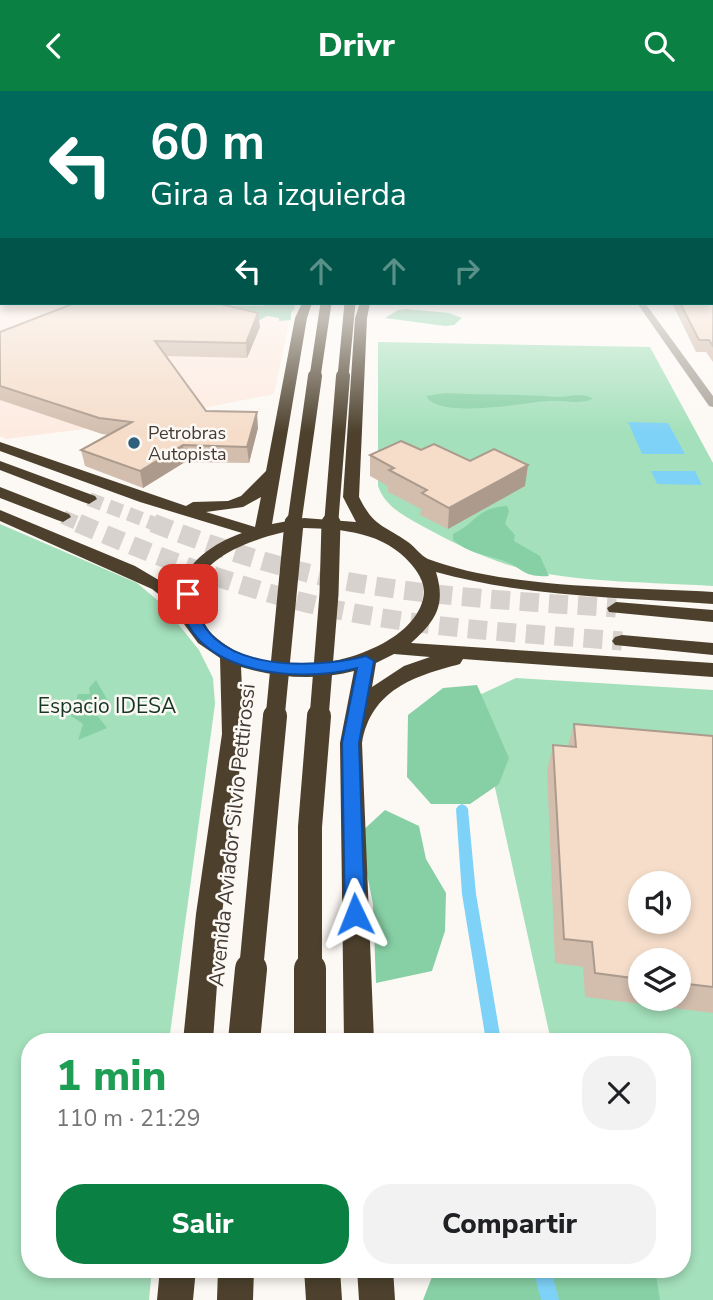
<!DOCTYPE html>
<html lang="es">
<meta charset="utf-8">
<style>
body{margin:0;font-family:"Nunito Sans",sans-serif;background:#f2f2f2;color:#202124;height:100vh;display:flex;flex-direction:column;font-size:26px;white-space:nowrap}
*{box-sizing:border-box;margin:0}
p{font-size:23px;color:#757577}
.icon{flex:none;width:38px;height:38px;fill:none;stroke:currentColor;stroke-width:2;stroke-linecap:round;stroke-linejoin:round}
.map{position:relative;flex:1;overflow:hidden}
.sheet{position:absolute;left:21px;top:942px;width:670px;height:245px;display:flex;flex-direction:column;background:#fff;border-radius:28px;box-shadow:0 4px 10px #0003}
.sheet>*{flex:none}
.banner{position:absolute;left:0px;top:0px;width:714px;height:214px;box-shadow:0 4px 10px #0003;background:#00695c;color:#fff;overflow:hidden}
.buttons{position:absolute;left:628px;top:780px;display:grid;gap:14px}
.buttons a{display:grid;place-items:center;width:63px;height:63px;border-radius:50%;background:#fff;box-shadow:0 4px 10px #0003;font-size:35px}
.pin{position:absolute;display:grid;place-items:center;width:60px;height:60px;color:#fff;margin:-30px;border-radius:14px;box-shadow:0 4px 10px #0006}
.me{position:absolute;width:77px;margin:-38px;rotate:358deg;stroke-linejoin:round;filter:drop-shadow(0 0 5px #0008)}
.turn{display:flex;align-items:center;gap:24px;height:147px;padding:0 35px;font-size:32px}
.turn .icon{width:91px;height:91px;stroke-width:2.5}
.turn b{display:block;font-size:49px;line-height:60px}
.lanes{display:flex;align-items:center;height:66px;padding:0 35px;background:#0003;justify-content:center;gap:35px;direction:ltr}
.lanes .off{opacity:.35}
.round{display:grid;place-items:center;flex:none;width:74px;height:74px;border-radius:28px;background:#f2f2f2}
.summary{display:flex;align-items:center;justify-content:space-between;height:119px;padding:0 35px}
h1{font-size:42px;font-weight:800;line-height:52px;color:#1e9e55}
.primary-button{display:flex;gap:14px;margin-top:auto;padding:14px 35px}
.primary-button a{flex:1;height:80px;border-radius:28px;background:#0b8043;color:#fff;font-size:28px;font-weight:800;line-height:80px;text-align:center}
.primary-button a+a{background:#f2f2f2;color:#202124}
header{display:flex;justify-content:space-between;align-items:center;height:91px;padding:0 35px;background:#0b8043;color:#fff;font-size:32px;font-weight:800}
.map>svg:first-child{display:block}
.commercial{fill:#fdebe1}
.green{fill:#a4e0bb;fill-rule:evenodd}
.forest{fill:#87d0a5}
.water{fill:#7fd2f7}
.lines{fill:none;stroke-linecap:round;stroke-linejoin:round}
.stream{fill:#7fd2f7;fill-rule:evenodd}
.highway-tunnel-far1{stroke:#d7d2cd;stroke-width:14;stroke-dasharray:14 7;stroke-linecap:butt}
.highway-tunnel{stroke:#d7d2cd;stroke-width:19;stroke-dasharray:19 10;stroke-linecap:butt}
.minor{fill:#a7a197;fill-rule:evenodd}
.highway{fill:#4d412d;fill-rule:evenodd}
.highway-bridge-far4{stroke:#4d412d;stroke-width:11}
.highway-bridge-far3{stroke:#4d412d;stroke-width:14}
.highway-bridge-far2{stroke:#4d412d;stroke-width:19}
.highway-bridge-far1{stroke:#4d412d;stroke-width:24}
.highway-bridge{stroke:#4d412d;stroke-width:32}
.wall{fill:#d3beae;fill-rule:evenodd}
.shaded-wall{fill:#ac9b8d}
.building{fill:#f5ddca;stroke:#ac9b8d;stroke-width:2;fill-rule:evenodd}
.route{fill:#1a73e8;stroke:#114b97;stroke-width:2}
.poi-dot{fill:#2e5f7d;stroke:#fcf8f4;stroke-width:2.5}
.labels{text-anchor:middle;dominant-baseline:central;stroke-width:5;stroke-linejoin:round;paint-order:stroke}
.far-poi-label{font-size:18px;fill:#433a33;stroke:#fcf8f4;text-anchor:start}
.park-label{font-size:21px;fill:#173725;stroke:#fcf8f4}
.street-label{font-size:21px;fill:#433a33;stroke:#fcf8f4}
</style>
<header><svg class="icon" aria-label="back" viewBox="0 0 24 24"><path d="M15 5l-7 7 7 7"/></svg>Drivr<svg class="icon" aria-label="search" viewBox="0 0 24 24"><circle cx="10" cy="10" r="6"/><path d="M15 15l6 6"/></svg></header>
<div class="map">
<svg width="713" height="1209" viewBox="0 0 713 1209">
<rect width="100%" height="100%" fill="#fcf8f4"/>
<path class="commercial" d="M 0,173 L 2,212 L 293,212 L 274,303 L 123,333 L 6,348 L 0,345 Z"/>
<path class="green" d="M 378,251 L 650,256 L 713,372 L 713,495 C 652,491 587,492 527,479 C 492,471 455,453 424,436 C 405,425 386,417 378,395 Z
M 0,433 L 137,492 L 162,513 L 199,559 L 213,587 L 215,613 L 169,950 L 30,950 L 30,1178 L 152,1178 L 149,1209 L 0,1209 Z
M 516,587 L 713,599 L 713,1209 L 615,1209 L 607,1178 L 682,1178 L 682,950 L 551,950 L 475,606 ZM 640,793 L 679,793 L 679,831 L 640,831 ZM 640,870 L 679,870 L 679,908 L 640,908 Z"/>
<path class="forest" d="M 271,212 L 294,212 L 295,217 L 291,222 L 291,229 L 279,230 L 279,227 L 267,225 L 255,232 L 227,215 L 263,215 Z
M 406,218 L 449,222 L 462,227 L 454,234 L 445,235 L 385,227 L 398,219 Z
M 445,302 C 482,304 519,303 555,306 C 569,307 580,300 593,308 C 577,314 565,309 549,310 C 526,311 439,329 426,305 Z
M 507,415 L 509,420 L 505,433 L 515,444 L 514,450 L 540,465 L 549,485 C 521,487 522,475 501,469 C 483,463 468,462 453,449 L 453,443 C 478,431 476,417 507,415 Z
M 96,589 L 108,610 L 97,624 L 107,637 L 78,649 L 83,633 L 71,625 L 78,603 L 90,603 L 89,597 Z
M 477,594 L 509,667 L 499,693 L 470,713 L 431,713 L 407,686 L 408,624 L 443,597 Z
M 385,719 L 419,735 L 426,768 L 446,802 L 445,840 L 432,880 L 376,892 L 373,813 L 359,743 Z
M 435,1178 L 655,1178 L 660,1209 L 423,1209 Z"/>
<path class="water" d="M 628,331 L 668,332 L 685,363 L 642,363 Z
M 651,380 L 695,380 L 702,394 L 657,393 Z"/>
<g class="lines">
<path class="stream" d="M 462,713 L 466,715 L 468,718 L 476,803 L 501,950 L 486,950 L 462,803 L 456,718 L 458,715 Z
M 533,1178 L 551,1178 L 559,1209 L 541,1209 Z"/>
<path class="highway-tunnel-far1" d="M 89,408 L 158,434
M 63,426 L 82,434"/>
<path class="highway-tunnel" d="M 78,432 C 155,465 233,495 315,514 C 415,537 519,542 622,550
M 153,432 C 209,454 266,473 325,486 C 421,506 519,510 616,517"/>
<path class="minor" d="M 637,212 L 645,212 L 713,305 L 713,316 L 709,315 Z"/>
<path class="highway" d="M 302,212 L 312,212 L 307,227 L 272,433 L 304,427 L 356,431 L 343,406 L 355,227 L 360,212 L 370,212 L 367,227 L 359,406 C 374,436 382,433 408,451 C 415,456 421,465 428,468 C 508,498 627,496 713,501 L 713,513 C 621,506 526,506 436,481 C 446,514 436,530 411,552 L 713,572 L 713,586 L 463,568 L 460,573 C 414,585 371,599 362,652 L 374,950 L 344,950 L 340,652 L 354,580 C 316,590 278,587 241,576 L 244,643 L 222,823 L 213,950 L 183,950 L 196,823 L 222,643 L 220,567 L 198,552 L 184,533 L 181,521 L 152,498 L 0,430 L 0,419 L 135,475 L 179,501 C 185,471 214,452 242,442 L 140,411 L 0,360 L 0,351 L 186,415 L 193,411 L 228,410 L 241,405 L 266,380 L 295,227 ZM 261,406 L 255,436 L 206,421 L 243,416 ZM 304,437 C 343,438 384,441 411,473 C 417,480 424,490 424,501 C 423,523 404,540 387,550 C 338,579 258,586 213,544 C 205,536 202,527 198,517 C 182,465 268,443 304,437 ZM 394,563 L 430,566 L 404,575 L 372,596 L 376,572 Z
M 0,370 L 95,405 L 97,408 L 89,413 L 83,411 L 0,379 Z
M 0,396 L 69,423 L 71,426 L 63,431 L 57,429 L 0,407 Z
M 616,511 L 713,519 L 713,531 L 609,521 L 607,517 Z
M 622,544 L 713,552 L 713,564 L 615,554 L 612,550 L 615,546 Z
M 160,1178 L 196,1178 L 193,1209 L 157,1209 Z
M 218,1178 L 254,1178 L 253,1209 L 217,1209 Z
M 304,1178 L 340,1178 L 342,1209 L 306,1209 Z
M 357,1178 L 393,1178 L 395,1209 L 359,1209 Z"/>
<path class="highway-bridge-far4" d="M 315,286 L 326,212
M 343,286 L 350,212"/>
<path class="highway-bridge-far3" d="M 294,434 L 315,285
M 331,434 L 343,285"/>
<path class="highway-bridge-far2" d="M 275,627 L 294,432
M 319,627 L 329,503 L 331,432"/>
<path class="highway-bridge-far1" d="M 251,879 L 275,625
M 310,879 L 310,736 L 319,625"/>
<path class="highway-bridge" d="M 310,878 L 310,950
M 244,950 L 251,878"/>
</g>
<path class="wall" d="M 713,173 L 713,271 L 706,261 L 696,261 L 672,212 L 712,212 Z
M 260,236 L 247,267 L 166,265 L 206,320 L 258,337 L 249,372 L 185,371 L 143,397 L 85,375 L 81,359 L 108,344 L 102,343 L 0,309 L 0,241 Z
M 370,364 L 470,370 L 528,374 L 525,395 L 448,438 L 420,424 L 421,418 L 388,401 L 388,395 L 370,385 Z
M 574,633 L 713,645 L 713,922 L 585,906 L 583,876 L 555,872 L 547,680 L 553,654 L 568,655 ZM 640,870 L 679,870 L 679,908 L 640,908 Z"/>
<path class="shaded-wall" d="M 258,222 L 260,236 L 247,267 L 246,252 Z
M 257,321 L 258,337 L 249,372 L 247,356 Z
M 183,354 L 185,371 L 143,397 L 140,380 Z
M 528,374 L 525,395 L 448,438 L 449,417 Z"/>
<path class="building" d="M 712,181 L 713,183 L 713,255 L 709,249 L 699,249 L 680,212 L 712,212 Z
M 75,212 L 216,212 L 258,222 L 246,252 L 155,250 L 206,320 L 257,321 L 247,356 L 183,354 L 140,380 L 81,359 L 132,331 L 99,327 L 0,295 L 0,241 Z
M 401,350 L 421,359 L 434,353 L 470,370 L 494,358 L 528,374 L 449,417 L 422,402 L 427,399 L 389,379 L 394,377 L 370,364 Z
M 574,633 L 713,645 L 713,896 L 679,892 L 679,870 L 640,870 L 640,888 L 595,882 L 592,851 L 564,848 L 553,654 L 576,656 ZM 640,793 L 679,793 L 679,831 L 640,831 Z"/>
<linearGradient id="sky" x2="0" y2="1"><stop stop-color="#7ec0ee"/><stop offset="0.51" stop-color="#fefcfa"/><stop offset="1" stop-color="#fefcfa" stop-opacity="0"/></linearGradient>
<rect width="713" height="342" fill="url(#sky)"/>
<path class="route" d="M 188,499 L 195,503 C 198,582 312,579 366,565 L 374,570 L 359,652 L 365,823 L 362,829 L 355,832 L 348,829 L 345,823 L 342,652 L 357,577 C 299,593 182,583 181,503 Z"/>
<circle class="poi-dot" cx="134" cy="352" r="7"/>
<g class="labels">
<g class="far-poi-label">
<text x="148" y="342">Petrobras<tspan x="148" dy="21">Autopista</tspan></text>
</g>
<g class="park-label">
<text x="107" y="615">Espacio IDESA</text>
</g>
<g class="street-label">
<text transform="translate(232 744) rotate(-84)">Avenida Aviador Silvio Pettirossi</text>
</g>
</g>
</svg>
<div class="buttons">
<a><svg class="icon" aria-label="sound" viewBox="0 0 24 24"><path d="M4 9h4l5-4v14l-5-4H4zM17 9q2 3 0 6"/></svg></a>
<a><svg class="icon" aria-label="layers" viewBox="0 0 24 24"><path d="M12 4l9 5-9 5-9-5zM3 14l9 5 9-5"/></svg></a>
</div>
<div class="pin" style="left:188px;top:503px;background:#d93025"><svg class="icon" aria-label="arrive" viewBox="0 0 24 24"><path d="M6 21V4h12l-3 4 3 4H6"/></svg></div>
<svg class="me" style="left:355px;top:823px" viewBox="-20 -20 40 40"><path d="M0-17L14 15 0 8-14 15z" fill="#1a73e8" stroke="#fff" stroke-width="4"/></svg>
<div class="banner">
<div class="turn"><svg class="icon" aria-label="left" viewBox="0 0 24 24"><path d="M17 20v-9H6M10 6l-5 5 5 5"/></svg><div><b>60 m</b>Gira a la izquierda</div></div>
<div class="lanes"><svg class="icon" aria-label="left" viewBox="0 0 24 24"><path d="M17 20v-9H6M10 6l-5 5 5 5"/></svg><svg class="icon off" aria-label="ahead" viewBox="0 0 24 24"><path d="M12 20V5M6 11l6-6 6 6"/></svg><svg class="icon off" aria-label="ahead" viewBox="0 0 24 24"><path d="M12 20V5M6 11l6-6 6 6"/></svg><svg class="icon off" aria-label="right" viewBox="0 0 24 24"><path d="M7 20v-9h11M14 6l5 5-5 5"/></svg></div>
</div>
<section class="sheet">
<div class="summary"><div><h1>1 min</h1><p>110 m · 21:29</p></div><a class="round"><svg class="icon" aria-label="close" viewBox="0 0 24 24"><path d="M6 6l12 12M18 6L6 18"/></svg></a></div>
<div class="primary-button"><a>Salir</a><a>Compartir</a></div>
</section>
</div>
